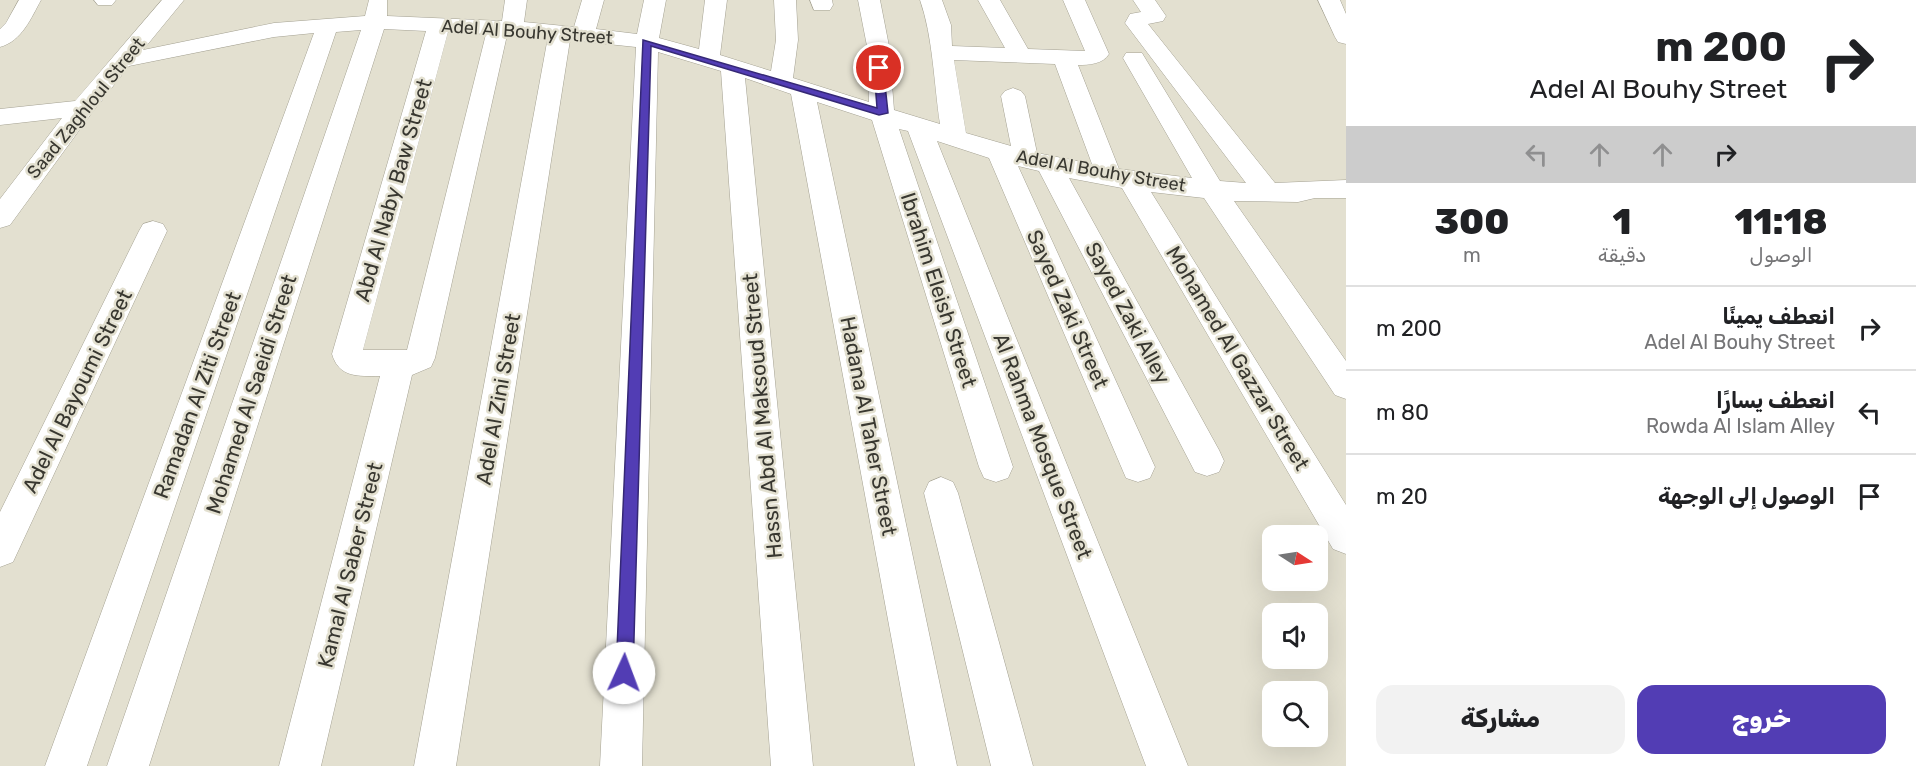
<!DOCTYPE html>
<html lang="ar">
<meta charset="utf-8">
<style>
body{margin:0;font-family:Rubik,Cairo,sans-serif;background:#f2f2f2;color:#202124;direction:rtl;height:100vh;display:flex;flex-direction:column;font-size:22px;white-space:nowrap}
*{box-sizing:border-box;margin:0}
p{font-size:20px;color:#757577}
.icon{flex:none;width:33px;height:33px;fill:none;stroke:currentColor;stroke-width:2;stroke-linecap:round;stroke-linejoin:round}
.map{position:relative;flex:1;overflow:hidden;direction:ltr}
.panel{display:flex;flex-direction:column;background:#fff;width:570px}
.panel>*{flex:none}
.top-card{background:#fff;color:#202124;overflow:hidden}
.needle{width:39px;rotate:102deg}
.tools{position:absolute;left:1262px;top:525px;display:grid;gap:12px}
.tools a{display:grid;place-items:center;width:66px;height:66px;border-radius:12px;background:#fff;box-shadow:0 6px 24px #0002;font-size:30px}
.pin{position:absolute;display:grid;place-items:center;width:51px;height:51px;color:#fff;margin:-26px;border:3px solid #fff;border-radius:50%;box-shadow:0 2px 6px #0007}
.me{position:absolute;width:66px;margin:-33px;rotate:2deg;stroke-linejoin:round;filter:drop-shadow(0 0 4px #0008)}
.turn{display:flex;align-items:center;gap:21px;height:126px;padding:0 30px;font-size:27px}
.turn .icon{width:78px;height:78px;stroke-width:2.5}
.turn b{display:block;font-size:42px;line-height:51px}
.lanes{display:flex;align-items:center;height:57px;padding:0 30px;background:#0003;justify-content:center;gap:30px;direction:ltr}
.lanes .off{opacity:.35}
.eta{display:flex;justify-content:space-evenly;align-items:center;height:102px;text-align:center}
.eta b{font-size:36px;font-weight:800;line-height:42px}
.primary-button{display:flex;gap:12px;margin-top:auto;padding:12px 30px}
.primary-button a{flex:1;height:69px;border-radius:18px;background:#523db4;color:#fff;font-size:24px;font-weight:800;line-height:69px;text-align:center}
.primary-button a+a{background:#f2f2f2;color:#202124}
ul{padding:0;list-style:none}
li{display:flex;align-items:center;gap:18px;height:84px;padding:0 30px;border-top:2px solid #e0e0e0}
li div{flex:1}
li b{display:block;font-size:22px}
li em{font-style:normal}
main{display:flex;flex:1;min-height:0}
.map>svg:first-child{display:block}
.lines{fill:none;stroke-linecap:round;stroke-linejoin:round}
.minor-casing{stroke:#a4a192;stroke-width:1}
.minor{fill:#fff;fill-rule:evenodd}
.route{fill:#523db4;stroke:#352875;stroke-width:1.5}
.labels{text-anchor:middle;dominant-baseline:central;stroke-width:5;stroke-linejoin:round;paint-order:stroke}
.far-street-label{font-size:18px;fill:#383730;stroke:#e3e0d0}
.street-label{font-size:21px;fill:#383730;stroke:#e3e0d0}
</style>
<main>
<section class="panel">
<div class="top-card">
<div class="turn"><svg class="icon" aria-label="right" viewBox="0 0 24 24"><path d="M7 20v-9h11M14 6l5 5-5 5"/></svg><div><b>200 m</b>Adel Al Bouhy Street</div></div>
<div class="lanes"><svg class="icon off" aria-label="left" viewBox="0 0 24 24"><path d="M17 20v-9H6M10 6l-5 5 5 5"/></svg><svg class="icon off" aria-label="ahead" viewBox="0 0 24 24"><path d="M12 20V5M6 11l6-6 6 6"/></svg><svg class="icon off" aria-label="ahead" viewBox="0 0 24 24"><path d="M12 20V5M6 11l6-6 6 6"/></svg><svg class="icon" aria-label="right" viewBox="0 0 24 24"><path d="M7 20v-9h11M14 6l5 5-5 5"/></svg></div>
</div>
<div class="eta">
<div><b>11:18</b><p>الوصول</p></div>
<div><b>1</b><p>دقيقة</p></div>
<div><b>300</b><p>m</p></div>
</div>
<ul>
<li><svg class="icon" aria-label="right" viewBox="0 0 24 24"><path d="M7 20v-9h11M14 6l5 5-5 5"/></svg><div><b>انعطف يمينًا</b><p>Adel Al Bouhy Street</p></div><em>200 m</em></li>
<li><svg class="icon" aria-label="left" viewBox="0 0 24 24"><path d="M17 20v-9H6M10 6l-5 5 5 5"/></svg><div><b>انعطف يسارًا</b><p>Rowda Al Islam Alley</p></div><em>80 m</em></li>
<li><svg class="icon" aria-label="arrive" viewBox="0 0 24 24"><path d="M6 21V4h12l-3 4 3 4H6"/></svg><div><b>الوصول إلى الوجهة</b></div><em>20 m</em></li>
</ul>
<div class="primary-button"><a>خروج</a><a>مشاركة</a></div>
</section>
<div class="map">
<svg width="1346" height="766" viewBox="0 0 1346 766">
<rect width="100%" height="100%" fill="#e3e0d0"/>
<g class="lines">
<defs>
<path id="minor" d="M 19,0 L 41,0 C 31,18 22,41 0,47 L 0,29 L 6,23 Z
M 94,0 L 116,0 L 112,5 L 98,5 Z
M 162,0 L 184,0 L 143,50 L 274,23 L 365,16 L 369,0 L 387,0 L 387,16 L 502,21 L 505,0 L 527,0 L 524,22 L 574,27 L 582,0 L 604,0 L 596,29 L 637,34 L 644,0 L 666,0 L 659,38 L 699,49 L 705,0 L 727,0 L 720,55 L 771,71 L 776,40 L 774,0 L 796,0 L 798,40 L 793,78 L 869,102 L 867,46 L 858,0 L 880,0 L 889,46 L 894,110 L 940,124 C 934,84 933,37 920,0 L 942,0 L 951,25 L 952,46 L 1005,48 L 978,0 L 1000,0 L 1028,49 L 1085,51 L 1063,0 L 1085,0 L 1109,54 C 1103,64 1089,65 1078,65 L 1119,169 L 1192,178 L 1123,58 L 1126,53 L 1142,53 L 1145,58 L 1220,181 L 1246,183 L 1125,23 L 1130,14 L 1141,12 L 1133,0 L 1155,0 L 1166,16 L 1163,21 L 1148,24 L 1275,183 L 1346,180 L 1346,198 L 1315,198 L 1298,202 L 1234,201 L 1346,361 L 1346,399 L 1335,395 L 1204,198 L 1151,192 L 1346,505 L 1346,554 L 1333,549 L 1122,188 L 1069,178 L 1219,450 L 1224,461 L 1219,472 L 1207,476 L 1195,472 L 1039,171 L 1018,166 L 1155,467 L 1150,478 L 1138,482 L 1126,478 L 989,158 L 937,141 L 1188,766 L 1146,766 L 908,131 L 899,129 L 1013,467 L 1008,478 L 996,482 L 984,478 L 979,467 L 872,120 L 817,102 L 957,766 L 915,766 L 791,94 L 745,78 L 813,766 L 771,766 L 721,71 L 658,52 L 642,766 L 600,766 L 636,47 L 570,40 L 456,766 L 414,766 L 548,37 L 507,35 L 435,358 L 431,367 L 412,375 L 321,766 L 279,766 L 380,376 C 358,376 339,378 332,354 L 426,31 L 384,29 L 149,766 L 107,766 L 361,30 L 336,32 L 87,766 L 45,766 L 314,33 L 274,37 L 129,66 L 91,114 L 10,225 L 0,228 L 0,199 L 62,118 L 0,125 L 0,109 L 75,101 ZM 448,32 L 486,34 L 407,350 L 363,350 ZM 954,60 L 1055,64 L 1092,164 L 1037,153 L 1025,96 L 1021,91 L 1013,88 L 1005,91 L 1001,96 L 1011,146 L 966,133 Z
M 810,0 L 832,0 L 833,5 L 830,10 L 814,10 Z
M 1318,0 L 1340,0 L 1346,14 L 1346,44 L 1338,42 L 1335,37 Z
M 153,221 L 163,224 L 167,231 L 13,562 L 0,567 L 0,512 L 139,231 L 143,224 Z
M 941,477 L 953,482 L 958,493 L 1033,766 L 991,766 L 924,493 L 929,482 Z"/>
</defs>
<use href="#minor" class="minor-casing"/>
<use href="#minor" class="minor"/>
</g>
<path class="route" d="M 643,40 L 877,108 L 874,68 L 883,66 L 888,113 L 879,115 L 651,46 L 633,673 L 630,679 L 624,681 L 618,679 L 616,673 Z"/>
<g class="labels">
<g class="far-street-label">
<text transform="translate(527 32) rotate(4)">Adel Al Bouhy Street</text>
<text transform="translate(86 108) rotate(-51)">Saad Zaghloul Street</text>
<text transform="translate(1101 171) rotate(10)">Adel Al Bouhy Street</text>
</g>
<g class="street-label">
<text transform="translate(393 190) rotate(-74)">Abd Al Naby Baw Street</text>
<text transform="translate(939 290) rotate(72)">Ibrahim Eleish Street</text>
<text transform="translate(1068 309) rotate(66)">Sayed Zaki Street</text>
<text transform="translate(1128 313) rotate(62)">Sayed Zaki Alley</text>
<text transform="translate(1238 358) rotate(59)">Mohamed Al Gazzar Street</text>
<text transform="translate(77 391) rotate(-64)">Adel Al Bayoumi Street</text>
<text transform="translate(251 394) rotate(-72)">Mohamed Al Saeidi Street</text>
<text transform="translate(197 395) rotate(-70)">Ramadan Al Ziti Street</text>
<text transform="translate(498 399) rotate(-80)">Adel Al Zini Street</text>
<text transform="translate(762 416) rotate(-95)">Hassn Abd Al Maksoud Street</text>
<text transform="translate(869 426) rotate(79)">Hadana Al Taher Street</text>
<text transform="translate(1043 446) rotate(69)">Al Rahma Mosque Street</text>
<text transform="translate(350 565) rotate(-76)">Kamal Al Saber Street</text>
</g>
</g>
</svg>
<div class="tools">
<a><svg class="needle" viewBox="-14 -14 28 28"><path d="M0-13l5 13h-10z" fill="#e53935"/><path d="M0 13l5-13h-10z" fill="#757577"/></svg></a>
<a><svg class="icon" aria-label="sound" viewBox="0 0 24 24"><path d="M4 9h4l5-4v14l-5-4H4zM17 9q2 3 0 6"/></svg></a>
<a><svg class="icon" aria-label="search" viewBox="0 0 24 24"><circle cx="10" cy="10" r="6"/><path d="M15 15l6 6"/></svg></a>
</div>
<div class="pin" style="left:879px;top:68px;background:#d93025"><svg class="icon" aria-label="arrive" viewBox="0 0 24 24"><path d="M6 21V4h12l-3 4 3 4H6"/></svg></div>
<svg class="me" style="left:624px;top:673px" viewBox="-20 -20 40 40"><circle r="19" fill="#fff"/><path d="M0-13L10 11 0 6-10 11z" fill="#523db4"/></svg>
</div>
</main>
